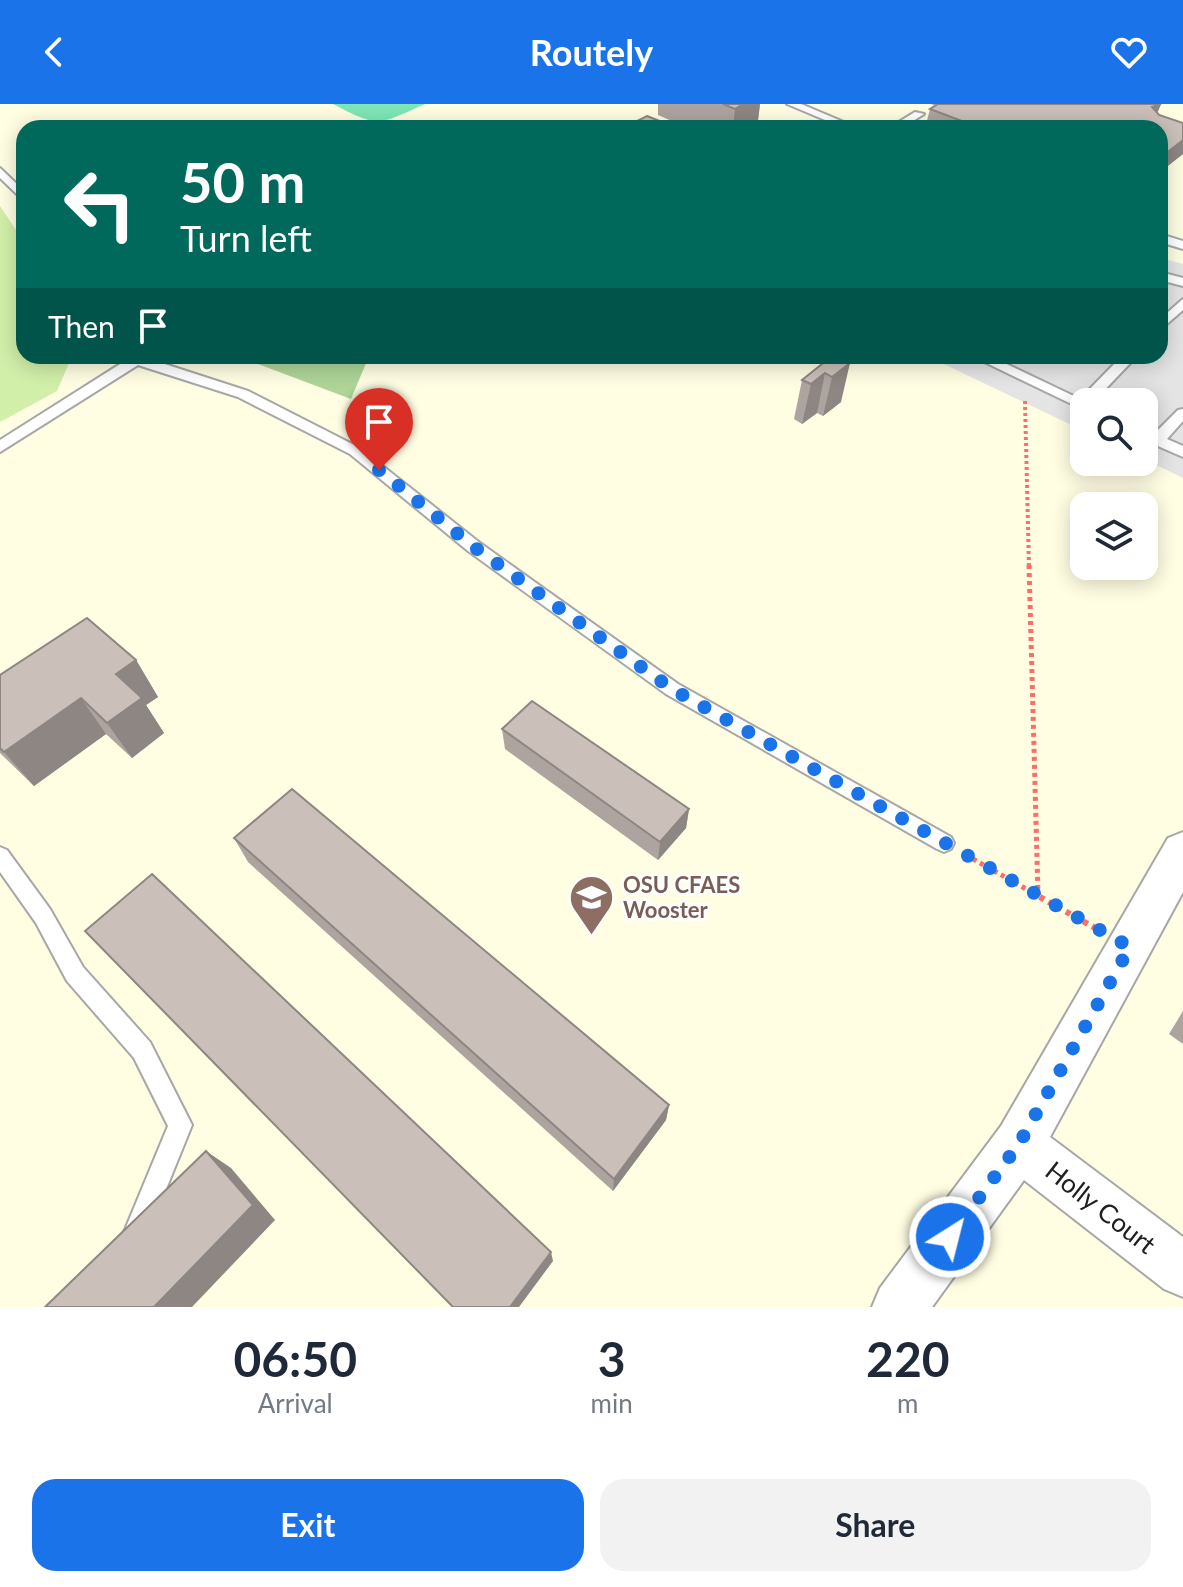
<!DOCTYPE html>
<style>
body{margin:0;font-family:Lato,sans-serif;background:#f2f2f3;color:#1f2937;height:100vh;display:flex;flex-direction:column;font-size:30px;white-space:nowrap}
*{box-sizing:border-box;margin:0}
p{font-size:26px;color:#747a83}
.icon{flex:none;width:44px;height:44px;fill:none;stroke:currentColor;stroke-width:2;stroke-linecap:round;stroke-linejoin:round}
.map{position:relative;height:1203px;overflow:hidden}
.details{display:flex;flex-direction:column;background:#fff;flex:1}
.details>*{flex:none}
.top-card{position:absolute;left:16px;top:16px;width:1152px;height:244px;border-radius:24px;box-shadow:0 4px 20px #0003;background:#00695c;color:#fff;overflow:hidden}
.fabs{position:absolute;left:1070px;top:284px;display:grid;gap:16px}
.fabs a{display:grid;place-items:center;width:88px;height:88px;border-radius:16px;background:#fff;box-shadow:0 4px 20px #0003;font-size:40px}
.pin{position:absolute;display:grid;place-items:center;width:68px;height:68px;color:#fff;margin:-82px -34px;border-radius:50% 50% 50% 0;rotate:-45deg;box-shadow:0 0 8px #0007}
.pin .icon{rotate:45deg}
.me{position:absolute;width:88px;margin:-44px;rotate:36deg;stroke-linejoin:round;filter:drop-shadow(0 0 6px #0008)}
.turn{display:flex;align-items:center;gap:28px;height:168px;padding:0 32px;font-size:36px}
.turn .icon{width:104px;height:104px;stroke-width:2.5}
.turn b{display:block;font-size:56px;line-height:68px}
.then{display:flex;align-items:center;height:76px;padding:0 32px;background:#0003;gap:16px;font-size:30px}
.eta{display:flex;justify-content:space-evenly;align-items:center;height:136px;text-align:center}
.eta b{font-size:48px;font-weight:700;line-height:56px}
.primary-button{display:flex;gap:16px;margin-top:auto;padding:16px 32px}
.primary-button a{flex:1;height:92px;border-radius:24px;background:#1a73e8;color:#fff;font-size:32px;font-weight:700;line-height:92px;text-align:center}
.primary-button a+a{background:#f2f2f3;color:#1f2937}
header{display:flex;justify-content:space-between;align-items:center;height:104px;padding:0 32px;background:#1a73e8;color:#fff;font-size:36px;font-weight:700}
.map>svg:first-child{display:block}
.education{fill:#fffde2;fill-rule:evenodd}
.grass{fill:#d1efa9}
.forest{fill:#aed498}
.pitch{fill:#7ee7b6}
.parking{fill:#e4e4e4}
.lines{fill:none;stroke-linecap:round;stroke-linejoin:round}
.lane-casing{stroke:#a7a7a7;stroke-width:4}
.street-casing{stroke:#a7a7a7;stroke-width:4}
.path-far2{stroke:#ff6d6a;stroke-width:4;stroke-dasharray:3 3;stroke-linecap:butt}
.path-far1{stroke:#ff6d6a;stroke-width:5;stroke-dasharray:4 4;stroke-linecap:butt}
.path{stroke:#ff6d6a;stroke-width:6;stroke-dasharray:5 5;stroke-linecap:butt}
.lane{fill:#fff;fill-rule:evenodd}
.street{fill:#fff;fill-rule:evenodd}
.wall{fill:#aea49f}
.shaded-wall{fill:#8d8682}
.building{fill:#cabfb9;stroke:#8d8682;stroke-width:2}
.route{stroke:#1a73e8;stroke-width:14;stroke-dasharray:0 25.2}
.labels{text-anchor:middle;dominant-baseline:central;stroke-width:6;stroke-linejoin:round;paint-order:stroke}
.education-label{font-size:22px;font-weight:bold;fill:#785e54;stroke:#fff;text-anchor:start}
.near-street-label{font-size:26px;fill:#202020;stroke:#fff}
</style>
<header><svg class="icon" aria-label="back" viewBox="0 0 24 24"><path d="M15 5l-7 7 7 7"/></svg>Routely<svg class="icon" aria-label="heart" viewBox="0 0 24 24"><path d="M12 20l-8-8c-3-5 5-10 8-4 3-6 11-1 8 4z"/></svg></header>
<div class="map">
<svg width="1183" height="1203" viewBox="0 0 1183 1203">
<rect width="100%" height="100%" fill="#f2ede6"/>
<path class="education" d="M 0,0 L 1183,0 L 1183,1203 L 0,1203 ZM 24,24 L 1160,24 L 1160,252 L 24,252 ZM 1084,298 L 1144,298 L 1144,358 L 1084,358 ZM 1084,402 L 1144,402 L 1144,462 L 1084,462 Z"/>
<path class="grass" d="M 0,102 L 24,138 L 24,252 L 72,252 L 57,287 L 0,318 Z"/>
<path class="forest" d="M 237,252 L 369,252 L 351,295 Z"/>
<path class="pitch" d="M 333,0 L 425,0 C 379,21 378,24 333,0 Z"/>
<path class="parking" d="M 1160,154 L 1183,160 L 1183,374 L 1144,355 L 1144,298 L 1084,298 L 1084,327 L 927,252 L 1160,252 Z"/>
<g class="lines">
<defs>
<path id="lane" d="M 787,0 L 801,0 L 858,24 L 844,24 Z
M 915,8 L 924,10 L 902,24 L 889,24 Z
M 0,64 L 24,87 L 24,97 L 0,74 Z
M 1160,130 L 1183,137 L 1183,145 L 1160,138 Z
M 1160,168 L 1183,174 L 1183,182 L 1160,176 Z
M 1183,195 L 1183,206 L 1160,226 L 1160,215 Z
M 125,252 L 140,252 L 248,287 L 360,344 L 480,439 L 678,580 L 951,733 L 954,739 L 951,745 L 944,748 L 937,745 L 666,590 L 468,447 L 350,350 L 238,293 L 138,261 L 0,348 L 0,336 L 128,255 Z
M 972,252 L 990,252 L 1080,295 L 1122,252 L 1137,252 L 1093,298 L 1084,298 L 1084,306 Z
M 1183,305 L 1183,317 L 1167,335 L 1183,342 L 1183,353 L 1144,336 L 1144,325 L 1155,329 L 1178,306 Z
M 0,743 L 7,746 L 50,805 L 83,863 L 150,938 L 192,1021 L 145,1137 L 136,1140 L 127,1137 L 124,1128 L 168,1022 L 134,954 L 67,877 L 36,819 L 0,768 Z"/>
<path id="street" d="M 1183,728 L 1183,788 L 1050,1033 L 1183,1133 L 1183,1193 L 1164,1185 L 1024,1076 L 932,1203 L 872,1203 L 880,1184 L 1001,1022 L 1168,734 Z"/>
</defs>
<use href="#lane" class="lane-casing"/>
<use href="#street" class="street-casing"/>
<path class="path-far2" d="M 1025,297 L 1029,463"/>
<path class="path-far1" d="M 1029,461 L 1038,790
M 966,751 L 1035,790"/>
<path class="path" d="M 1031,788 L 1097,825
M 1038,788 L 1038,791"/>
<use href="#lane" class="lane"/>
<use href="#street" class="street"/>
</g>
<path class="wall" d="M 658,0 L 760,0 L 757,24 L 688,24 L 658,11 Z
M 931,0 L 1161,0 L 1157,9 L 1183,50 L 1160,68 L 1160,24 L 925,24 L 930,5 L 936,2 Z
M 832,252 L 841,298 L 823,312 L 817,309 L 802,320 L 794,315 L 802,276 Z
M 136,556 L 158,593 L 146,601 L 164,629 L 132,654 L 106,630 L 34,682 L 0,649 L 0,571 Z
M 502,625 L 689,705 L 686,724 L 658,756 L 505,645 Z
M 234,734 L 669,1001 L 666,1016 L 613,1087 L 248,758 Z
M 1183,907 L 1183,940 L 1169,930 Z"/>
<path class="shaded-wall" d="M 743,0 L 760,0 L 757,24 L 733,24 L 735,5 Z
M 1161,0 L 1152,22 L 1152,3 Z
M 1183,36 L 1183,50 L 1160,68 L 1160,54 Z
M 850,259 L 841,298 L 823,312 L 832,273 Z
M 825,269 L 817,309 L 802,320 L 811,280 Z
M 136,556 L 158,593 L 146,601 L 164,629 L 132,654 L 107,619 L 116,570 Z
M 81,594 L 106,630 L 34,682 L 4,648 Z
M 689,705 L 686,724 L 658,756 L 660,738 Z
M 669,1001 L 666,1016 L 613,1087 L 614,1075 Z
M 206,1047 L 231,1064 L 275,1116 L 192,1203 L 154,1203 Z
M 551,1148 L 553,1157 L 519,1203 L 510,1203 Z"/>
<path class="building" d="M 723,0 L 743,0 L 735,5 Z
M 938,0 L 1161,0 L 1152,3 L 1159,11 L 1183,19 L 1183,36 L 1160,54 L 1160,24 L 1023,24 L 1011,20 L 975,22 L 930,5 Z
M 647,12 L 677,24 L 625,23 Z
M 697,20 L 706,24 L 690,24 Z
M 832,252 L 837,252 L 850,259 L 832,273 L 825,269 L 811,280 L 802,276 Z
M 87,514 L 136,556 L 116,570 L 142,594 L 107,619 L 81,594 L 4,648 L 0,644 L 0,571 Z
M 532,597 L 689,705 L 660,738 L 502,625 Z
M 292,685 L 669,1001 L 614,1075 L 234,734 Z
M 152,770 L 551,1148 L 510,1203 L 453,1203 L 85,827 Z
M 206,1047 L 253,1101 L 154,1203 L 45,1203 Z"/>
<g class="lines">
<path class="route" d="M 379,366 L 474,443 L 672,585 L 1130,843 L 1019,1040 L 950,1133"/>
</g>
<defs>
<symbol id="university-pin" viewBox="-11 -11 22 30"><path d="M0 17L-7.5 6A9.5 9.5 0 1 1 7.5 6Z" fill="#8d6e63" stroke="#fff"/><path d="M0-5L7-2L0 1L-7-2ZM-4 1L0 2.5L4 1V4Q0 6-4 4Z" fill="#fff"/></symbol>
</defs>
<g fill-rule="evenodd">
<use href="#university-pin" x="566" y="768" width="51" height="69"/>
</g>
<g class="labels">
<g class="education-label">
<text x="623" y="780">OSU CFAES<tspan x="623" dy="25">Wooster</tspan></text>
</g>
<g class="near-street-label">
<text transform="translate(1101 1103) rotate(38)">Holly Court</text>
</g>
</g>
</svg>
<div class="fabs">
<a><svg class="icon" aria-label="search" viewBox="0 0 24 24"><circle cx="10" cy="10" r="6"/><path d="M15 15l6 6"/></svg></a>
<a><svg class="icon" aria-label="layers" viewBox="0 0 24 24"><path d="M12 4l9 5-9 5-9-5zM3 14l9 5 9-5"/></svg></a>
</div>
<div class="pin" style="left:379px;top:366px;background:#d93025"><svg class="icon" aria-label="arrive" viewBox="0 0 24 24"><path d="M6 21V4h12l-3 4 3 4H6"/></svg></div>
<svg class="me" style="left:950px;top:1133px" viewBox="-20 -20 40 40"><circle r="17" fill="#1a73e8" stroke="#fff" stroke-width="3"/><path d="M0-11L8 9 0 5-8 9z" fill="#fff"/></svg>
<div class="top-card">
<div class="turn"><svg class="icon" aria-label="left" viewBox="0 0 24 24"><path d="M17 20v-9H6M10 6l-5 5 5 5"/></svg><div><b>50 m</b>Turn left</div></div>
<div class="then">Then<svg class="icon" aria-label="arrive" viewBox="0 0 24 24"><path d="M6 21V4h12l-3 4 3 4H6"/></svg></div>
</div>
</div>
<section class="details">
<div class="eta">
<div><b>06:50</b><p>Arrival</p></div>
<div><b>3</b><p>min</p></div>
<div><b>220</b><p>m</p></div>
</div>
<div class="primary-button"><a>Exit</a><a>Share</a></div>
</section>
